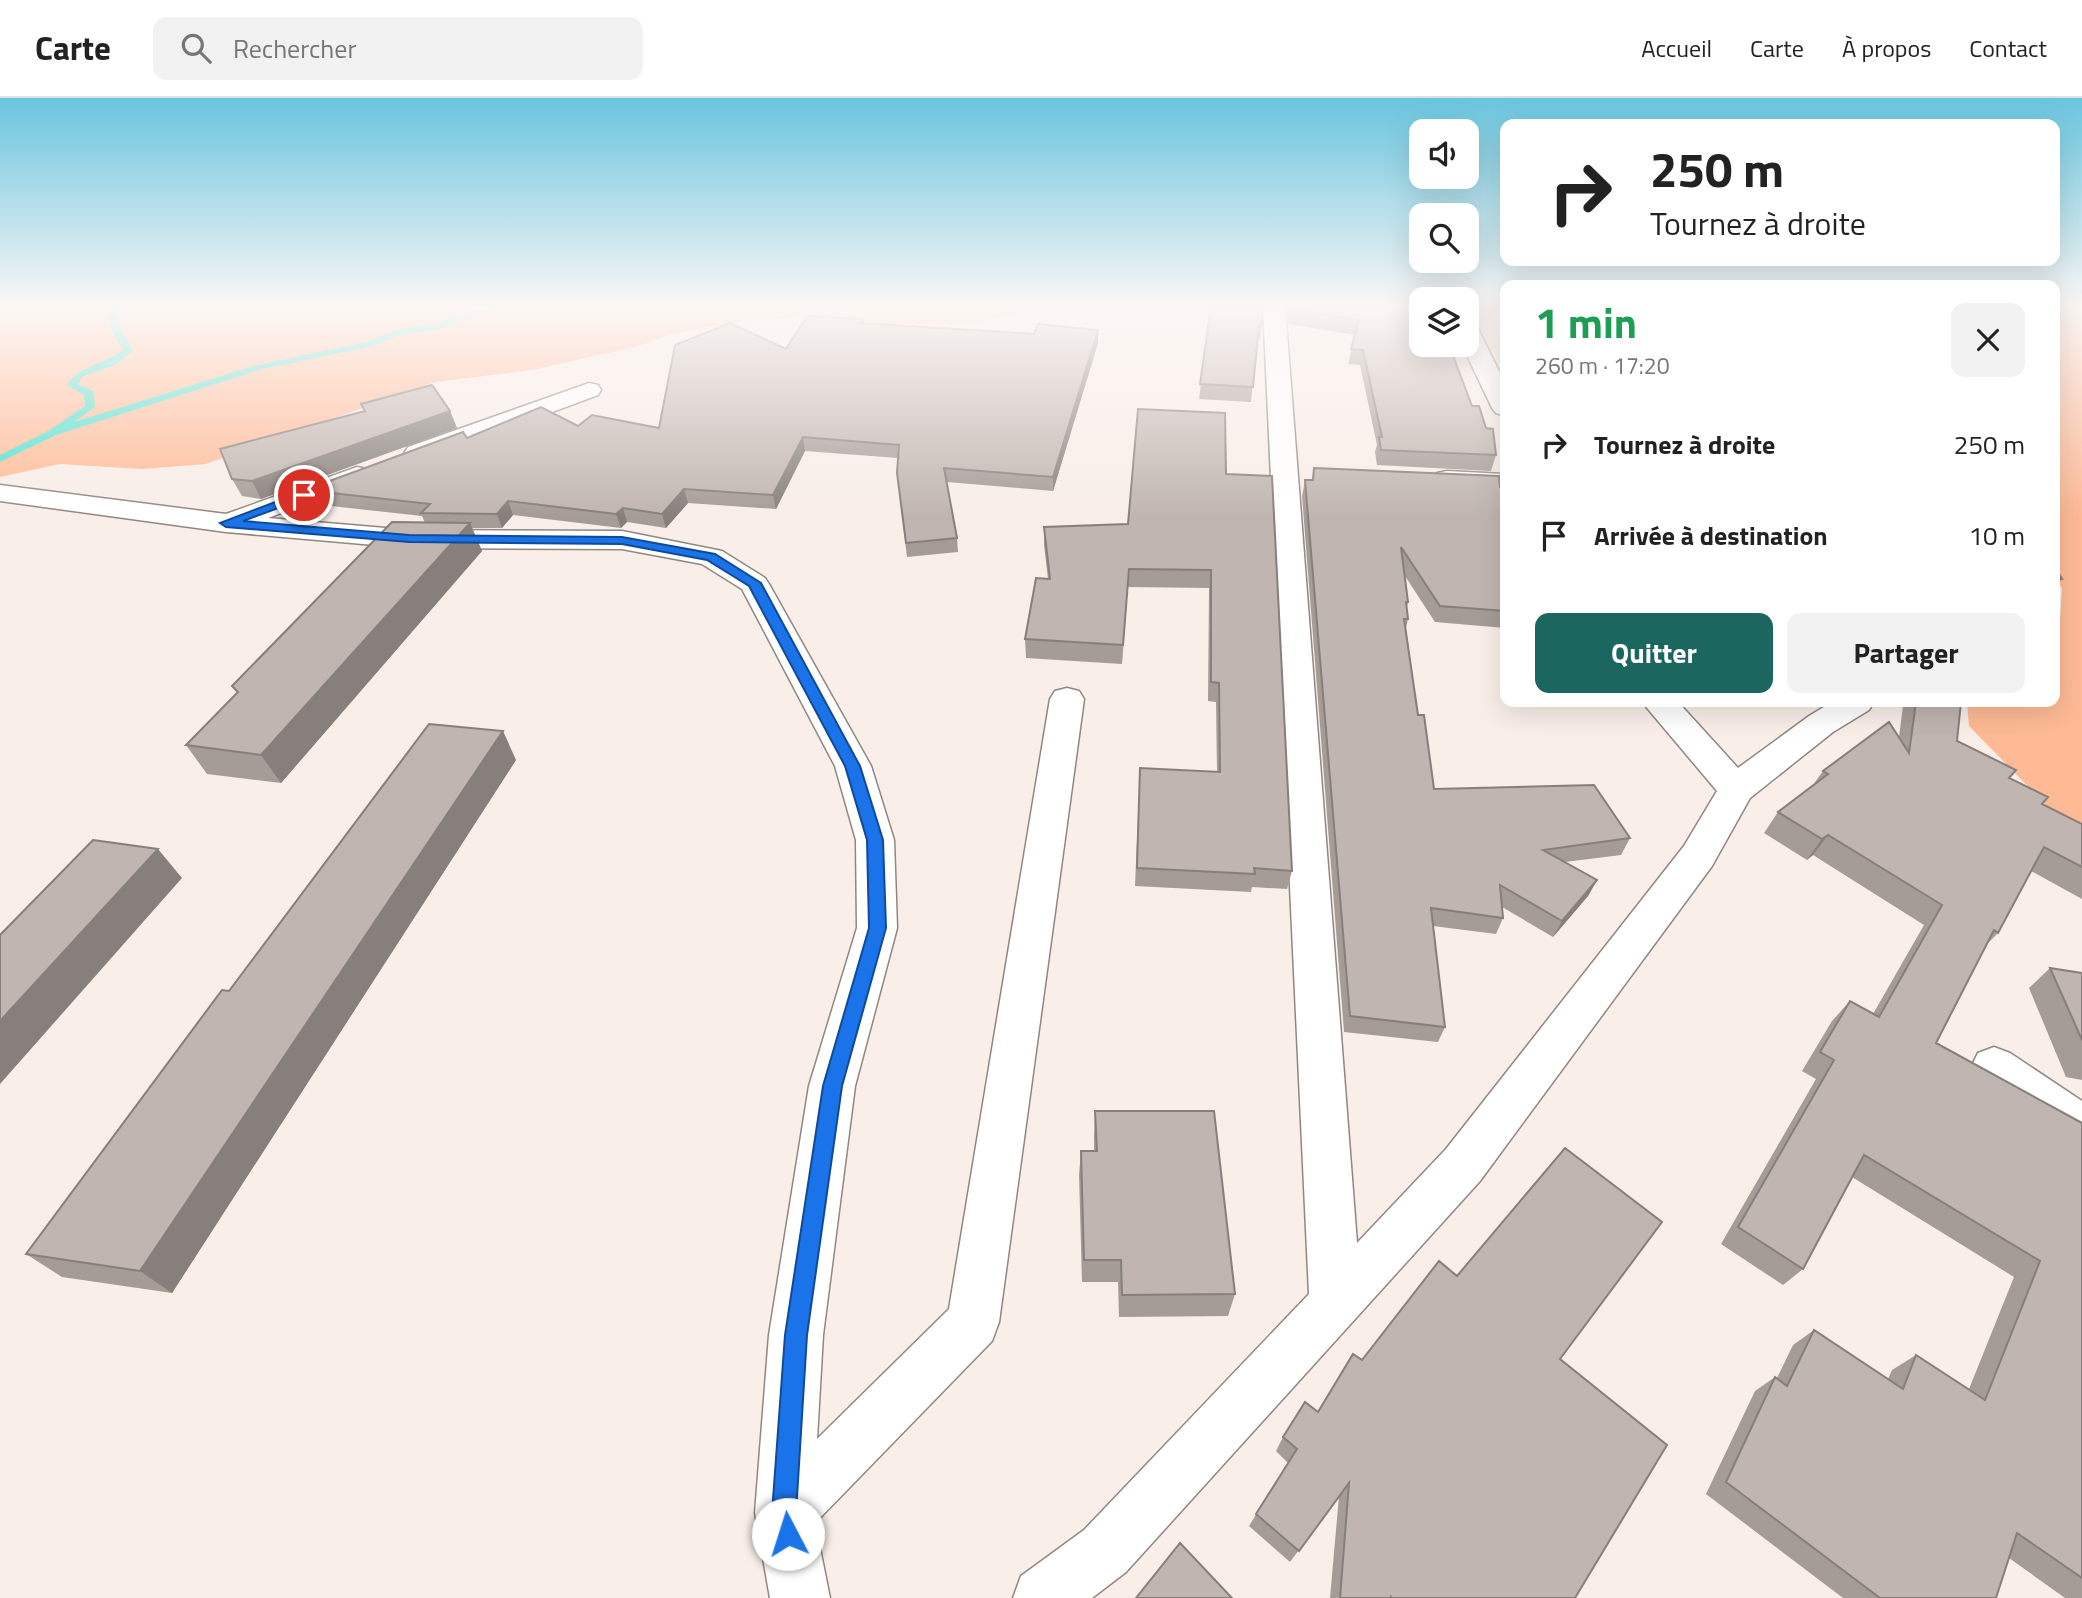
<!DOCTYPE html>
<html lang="fr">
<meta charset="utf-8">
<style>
body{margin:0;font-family:"Titillium Web",sans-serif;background:#f2f2f2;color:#222;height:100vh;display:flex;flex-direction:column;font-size:26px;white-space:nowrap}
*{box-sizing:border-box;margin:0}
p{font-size:23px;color:#767676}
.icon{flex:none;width:38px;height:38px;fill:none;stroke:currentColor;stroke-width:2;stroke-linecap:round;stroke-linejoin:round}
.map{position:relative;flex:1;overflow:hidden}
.sheet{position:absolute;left:1500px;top:182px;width:560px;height:427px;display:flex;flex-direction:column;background:#fff;border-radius:14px;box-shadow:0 7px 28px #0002}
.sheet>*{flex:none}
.hud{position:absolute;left:1500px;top:21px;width:560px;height:147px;border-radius:14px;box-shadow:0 7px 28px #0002;background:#fff;color:#222;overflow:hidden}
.controls{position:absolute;left:1409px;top:21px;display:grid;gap:14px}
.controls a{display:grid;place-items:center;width:70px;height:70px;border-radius:14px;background:#fff;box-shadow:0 7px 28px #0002;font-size:35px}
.pin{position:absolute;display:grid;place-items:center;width:60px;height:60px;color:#fff;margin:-30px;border:4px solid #fff;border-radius:50%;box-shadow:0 2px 7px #0007}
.me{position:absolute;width:77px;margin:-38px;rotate:355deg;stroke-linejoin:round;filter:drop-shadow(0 0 5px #0008)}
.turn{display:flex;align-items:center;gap:24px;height:147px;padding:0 35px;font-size:32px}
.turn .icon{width:91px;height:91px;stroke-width:2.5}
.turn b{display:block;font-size:49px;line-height:60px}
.round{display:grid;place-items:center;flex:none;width:74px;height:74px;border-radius:14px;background:#f2f2f2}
.headline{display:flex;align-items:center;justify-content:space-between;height:119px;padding:0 35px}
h1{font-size:42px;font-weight:700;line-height:52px;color:#1e9e55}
.action{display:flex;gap:14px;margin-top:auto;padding:14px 35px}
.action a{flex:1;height:80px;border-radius:14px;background:#1b665f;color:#fff;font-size:28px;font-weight:700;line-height:80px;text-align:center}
.action a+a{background:#f2f2f2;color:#222}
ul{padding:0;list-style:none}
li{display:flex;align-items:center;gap:21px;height:91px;padding:0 35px}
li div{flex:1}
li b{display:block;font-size:26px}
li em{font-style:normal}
header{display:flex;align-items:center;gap:42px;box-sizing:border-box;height:98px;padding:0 35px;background:#fff;border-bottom:2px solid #e0e0e0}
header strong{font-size:33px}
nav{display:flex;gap:38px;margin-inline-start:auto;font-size:24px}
.search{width:490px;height:63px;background:#f2f2f2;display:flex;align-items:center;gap:18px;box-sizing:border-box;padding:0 24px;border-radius:14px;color:#767676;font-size:26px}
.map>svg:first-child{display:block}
.green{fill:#feba95}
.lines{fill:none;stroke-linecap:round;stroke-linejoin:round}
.stream{fill:#4cdecf;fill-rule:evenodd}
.minor-casing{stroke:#918782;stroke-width:3}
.minor{fill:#fff;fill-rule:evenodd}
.wall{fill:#a59c97}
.shaded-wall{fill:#867f7b}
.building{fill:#c0b5b0;stroke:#867f7b;stroke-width:2}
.route{fill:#1a73e8;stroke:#114b97;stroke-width:2}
</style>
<header>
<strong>Carte</strong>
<div class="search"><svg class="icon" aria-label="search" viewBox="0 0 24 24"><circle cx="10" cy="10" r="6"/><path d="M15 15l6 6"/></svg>Rechercher</div>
<nav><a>Accueil</a><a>Carte</a><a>À propos</a><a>Contact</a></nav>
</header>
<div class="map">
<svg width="2082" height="1500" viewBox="0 0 2082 1500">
<rect width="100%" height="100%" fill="#f9eee8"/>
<path class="green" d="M 0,209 L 1049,209 L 970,226 L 885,227 L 806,218 L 734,224 L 673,236 L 635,249 L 532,272 L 435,284 L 206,366 L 142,371 L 60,366 L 0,379 Z
M 2055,209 L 2082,209 L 2082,733 L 2060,721 L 1969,628 L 1967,604 L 2054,604 L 2055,523 L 2060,521 L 2062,490 L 2054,478 Z"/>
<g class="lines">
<path class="stream" d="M 109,209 L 118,209 L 120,230 L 133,253 L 115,267 L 83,278 L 78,286 L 93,293 L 95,309 L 74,324 L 257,267 L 366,244 L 395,232 L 437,225 L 463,215 L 498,209 L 515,209 L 465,220 L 439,231 L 400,237 L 369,249 L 262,271 L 56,337 L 0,364 L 0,357 L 48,333 L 85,308 L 84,297 L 67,287 C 81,266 102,268 123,252 L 110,230 Z"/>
<defs>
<path id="minor" d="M 1263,209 L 1285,209 L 1357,1145 L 1446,1051 L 1684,748 L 1717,693 L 1642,604 L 1678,604 L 1738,670 L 1809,618 L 1832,604 L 1874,604 L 1869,612 L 1833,634 L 1750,700 L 1712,768 L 1480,1083 L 1126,1474 L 1092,1500 L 1013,1500 L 1021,1478 L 1084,1432 L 1309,1196 Z
M 1466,224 L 1474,226 L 1478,231 L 1505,285 L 1505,318 L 1496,315 L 1492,310 L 1462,247 L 1466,247 Z
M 589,285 L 598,287 L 601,292 L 598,297 L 426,361 L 417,363 L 408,361 L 404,355 L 408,349 Z
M 357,369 L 367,371 L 371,377 L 367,383 L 268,420 L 409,432 L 622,433 L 722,453 L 765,480 L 769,486 L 871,668 L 894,742 L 897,830 L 855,988 L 823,1237 L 817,1341 L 949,1211 L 1050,601 L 1055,593 L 1067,590 L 1079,593 L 1084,601 L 999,1224 L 992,1243 L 815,1425 L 830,1500 L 770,1500 L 755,1415 L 769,1237 L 809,988 L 857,830 L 856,742 L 835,668 L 742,491 L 702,466 L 622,451 L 409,450 L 226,434 L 0,403 L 0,387 L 226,416 Z
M 1447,373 L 1505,376 L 1505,392 L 1437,387 L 1433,381 L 1437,375 Z
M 1994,949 L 2010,955 L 2082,1003 L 2082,1050 L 2065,1044 L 1978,983 L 1971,969 L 1978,955 Z"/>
</defs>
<use href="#minor" class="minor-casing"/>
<use href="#minor" class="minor"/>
</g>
<path class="wall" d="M 1211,208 L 1262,227 L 1260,241 L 1257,241 L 1251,304 L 1199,301 Z
M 1285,208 L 1421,208 L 1496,357 L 1491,373 L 1377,367 L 1375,354 L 1377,347 L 1360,267 L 1348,266 L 1355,237 L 1289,226 Z
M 863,221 L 864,225 L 1034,236 L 1098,232 L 1098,245 L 1053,393 L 947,384 L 957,440 L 958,454 L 907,459 L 897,375 L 898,360 L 805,353 L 776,411 L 688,405 L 666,430 L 627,424 L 621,430 L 513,417 L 502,430 L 472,430 L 482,453 L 281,685 L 207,676 L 186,647 L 237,595 L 232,588 L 425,425 L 422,418 L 313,406 L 305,392 L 467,340 L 578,328 L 659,330 L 786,251 Z
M 361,306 L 450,313 L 457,330 L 261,401 L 242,398 L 232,381 L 364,313 Z
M 1314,370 L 1505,389 L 1505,530 L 1435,524 L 1405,478 L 1408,504 L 1407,509 L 1408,521 L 1406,530 L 1418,617 L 1434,691 L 1630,740 L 1621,757 L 1565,764 L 1597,782 L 1588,798 L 1553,839 L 1502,809 L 1503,820 L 1496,836 L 1433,828 L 1445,929 L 1438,944 L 1344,934 L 1302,398 L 1305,382 L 1312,382 Z
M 1226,376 L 1292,773 L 1287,791 L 1252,789 L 1251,794 L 1135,788 L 1140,670 L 1217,674 L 1216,604 L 1208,603 L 1209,490 L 1128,489 L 1122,566 L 1026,560 L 1025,541 L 1048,481 L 1044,447 L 1044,429 L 1128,426 Z
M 2054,468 L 2062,481 L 2054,491 Z
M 1906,604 L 1961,604 L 1957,643 L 2009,680 L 2042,706 L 2082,726 L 2082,801 L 2031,773 L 1998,835 L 1987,846 L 1936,945 L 2082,1025 L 2082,1500 L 2065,1500 L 2009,1460 L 1996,1500 L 1843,1500 L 1706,1396 L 1755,1293 L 1775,1279 L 1777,1280 L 1793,1247 L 1814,1232 L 1888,1281 L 1892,1272 L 1916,1257 L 1969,1291 L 2014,1179 L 1852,1079 L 1803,1171 L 1783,1187 L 1721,1146 L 1816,981 L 1802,973 L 1832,923 L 1850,903 L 1873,916 L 1924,827 L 1813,757 L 1807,762 L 1764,735 L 1778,714 L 1813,687 L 1823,673 L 1899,639 L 1903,608 Z
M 516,662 L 172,1195 L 62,1179 L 26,1156 L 229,893 Z
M 2050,870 L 2082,875 L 2082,982 L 2066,979 L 2029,890 Z
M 1095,1013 L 1235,1196 L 1228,1218 L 1119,1219 L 1118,1184 L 1082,1184 L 1079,1077 L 1081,1053 L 1094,1053 L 1094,1039 Z
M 1457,1178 L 1560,1261 L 1575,1500 L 1330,1500 L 1339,1398 L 1290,1464 L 1249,1428 L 1288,1365 L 1276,1353 L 1283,1339 L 1318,1314 L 1362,1262 Z"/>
<path class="shaded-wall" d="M 1098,232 L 1098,245 L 1053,393 L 1053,379 Z
M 450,313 L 457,330 L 261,401 L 252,383 Z
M 803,339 L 805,353 L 776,411 L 773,397 Z
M 684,391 L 688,405 L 666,430 L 662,416 Z
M 508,403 L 513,417 L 502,430 L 497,416 Z
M 623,410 L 627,424 L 621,430 L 616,416 Z
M 470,425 L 482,453 L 281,685 L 261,657 Z
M 503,633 L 516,662 L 172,1195 L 140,1173 Z
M 1828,737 L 1813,757 L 1807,762 L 1822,741 Z
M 158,751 L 182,780 L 0,986 L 0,923 Z
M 1597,782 L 1588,798 L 1553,839 L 1562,823 Z"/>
<path class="building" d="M 1211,208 L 1262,208 L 1262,227 L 1259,227 L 1253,289 L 1200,286 Z
M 1291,208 L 1421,208 L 1421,247 L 1449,247 L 1472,308 L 1479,308 L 1486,330 L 1493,331 L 1496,357 L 1381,352 L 1379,339 L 1382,339 L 1363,252 L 1351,251 L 1359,222 L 1291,211 Z
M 807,218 L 863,221 L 861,225 L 1034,236 L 1038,226 L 1098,232 L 1053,379 L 944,370 L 957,440 L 906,445 L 897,375 L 899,347 L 803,339 L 773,397 L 684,391 L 662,416 L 623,410 L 616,416 L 508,403 L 497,416 L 421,415 L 430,406 L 305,392 L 463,334 L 467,340 L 541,309 L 578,328 L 592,317 L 659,330 L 675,247 L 730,225 L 786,251 Z
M 432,287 L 450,313 L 252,383 L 232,381 L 220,351 L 365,313 L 361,306 Z
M 1138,311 L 1225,315 L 1226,376 L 1272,378 L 1292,773 L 1254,770 L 1255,776 L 1137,770 L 1140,670 L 1220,674 L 1219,585 L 1211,584 L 1211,472 L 1129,471 L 1123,547 L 1025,541 L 1036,480 L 1050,481 L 1044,429 L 1128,426 Z
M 1314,370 L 1499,378 L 1500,389 L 1505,389 L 1505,513 L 1440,508 L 1401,449 L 1408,504 L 1406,504 L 1408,521 L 1404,521 L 1418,617 L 1424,617 L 1434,691 L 1594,687 L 1630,740 L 1543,752 L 1597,782 L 1562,823 L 1500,787 L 1503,820 L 1431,810 L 1445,929 L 1350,918 L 1305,382 L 1313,382 Z
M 392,424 L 470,425 L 261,657 L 186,647 L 238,594 L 232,588 Z
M 2054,468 L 2062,481 L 2054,481 Z
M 1916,604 L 1961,604 L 1957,643 L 2016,672 L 2009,680 L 2048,699 L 2042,706 L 2082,726 L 2082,769 L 2044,749 L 1998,835 L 1994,832 L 1936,945 L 2082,1025 L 2082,1480 L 2017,1435 L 1996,1500 L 1880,1500 L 1726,1384 L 1775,1279 L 1787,1288 L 1814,1232 L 1903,1291 L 1916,1257 L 1985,1302 L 2040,1163 L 1864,1057 L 1803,1171 L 1738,1129 L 1834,962 L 1820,954 L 1850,903 L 1879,919 L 1942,807 L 1828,737 L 1822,741 L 1778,714 L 1828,676 L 1823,673 L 1889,624 L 1909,655 Z
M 429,626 L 503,633 L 140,1173 L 26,1156 L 222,892 L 229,893 Z
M 93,742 L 158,751 L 0,923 L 0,837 Z
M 2050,870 L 2082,875 L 2082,942 Z
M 1095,1013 L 1214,1013 L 1235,1196 L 1122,1197 L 1121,1162 L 1084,1162 L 1081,1053 L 1097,1053 Z
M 1565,1050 L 1662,1124 L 1560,1261 L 1667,1347 L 1575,1500 L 1392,1500 L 1391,1499 L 1391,1500 L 1340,1500 L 1349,1385 L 1299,1453 L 1256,1416 L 1297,1351 L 1283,1339 L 1305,1304 L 1318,1314 L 1353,1256 L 1362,1262 L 1439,1163 L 1457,1178 Z
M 1180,1445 L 1232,1500 L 1136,1500 Z"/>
<linearGradient id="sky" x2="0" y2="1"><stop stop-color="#69c5de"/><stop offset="0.5" stop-color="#fcf7f5"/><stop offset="1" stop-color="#fcf7f5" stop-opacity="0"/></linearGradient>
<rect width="2082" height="419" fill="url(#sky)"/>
<path class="route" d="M 304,393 L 310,397 L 308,399 L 243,423 L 409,437 L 622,439 L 715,456 L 761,485 L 860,668 L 883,742 L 886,830 L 842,988 L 807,1237 L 796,1415 L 800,1436 L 797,1445 L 788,1448 L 780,1445 L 772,1415 L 785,1237 L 823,988 L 869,830 L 867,742 L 845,668 L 749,488 L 707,462 L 622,446 L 409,444 L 226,429 L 220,425 Z"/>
</svg>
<div class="controls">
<a><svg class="icon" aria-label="sound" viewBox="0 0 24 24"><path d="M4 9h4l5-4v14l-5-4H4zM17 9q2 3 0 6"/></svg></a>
<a><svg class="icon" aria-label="search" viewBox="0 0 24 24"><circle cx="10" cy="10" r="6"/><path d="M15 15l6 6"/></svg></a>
<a><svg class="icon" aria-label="layers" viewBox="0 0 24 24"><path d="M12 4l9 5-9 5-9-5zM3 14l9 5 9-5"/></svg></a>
</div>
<div class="pin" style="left:304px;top:397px;background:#d93025"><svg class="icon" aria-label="arrive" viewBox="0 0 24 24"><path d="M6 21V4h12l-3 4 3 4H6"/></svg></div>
<svg class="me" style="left:788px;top:1436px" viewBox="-20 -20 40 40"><circle r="19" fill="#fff"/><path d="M0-13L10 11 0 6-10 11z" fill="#1a73e8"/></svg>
<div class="hud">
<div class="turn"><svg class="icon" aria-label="right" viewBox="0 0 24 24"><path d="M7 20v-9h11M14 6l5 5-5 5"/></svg><div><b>250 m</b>Tournez à droite</div></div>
</div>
<section class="sheet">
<div class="headline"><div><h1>1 min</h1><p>260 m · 17:20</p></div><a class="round"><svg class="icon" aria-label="close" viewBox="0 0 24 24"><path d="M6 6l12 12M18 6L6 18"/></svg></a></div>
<ul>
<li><svg class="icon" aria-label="right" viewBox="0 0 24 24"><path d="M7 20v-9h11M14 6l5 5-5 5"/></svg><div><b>Tournez à droite</b></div><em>250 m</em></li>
<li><svg class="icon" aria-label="arrive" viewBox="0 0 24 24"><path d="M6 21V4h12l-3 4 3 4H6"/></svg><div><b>Arrivée à destination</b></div><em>10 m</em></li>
</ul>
<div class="action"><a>Quitter</a><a>Partager</a></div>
</section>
</div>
